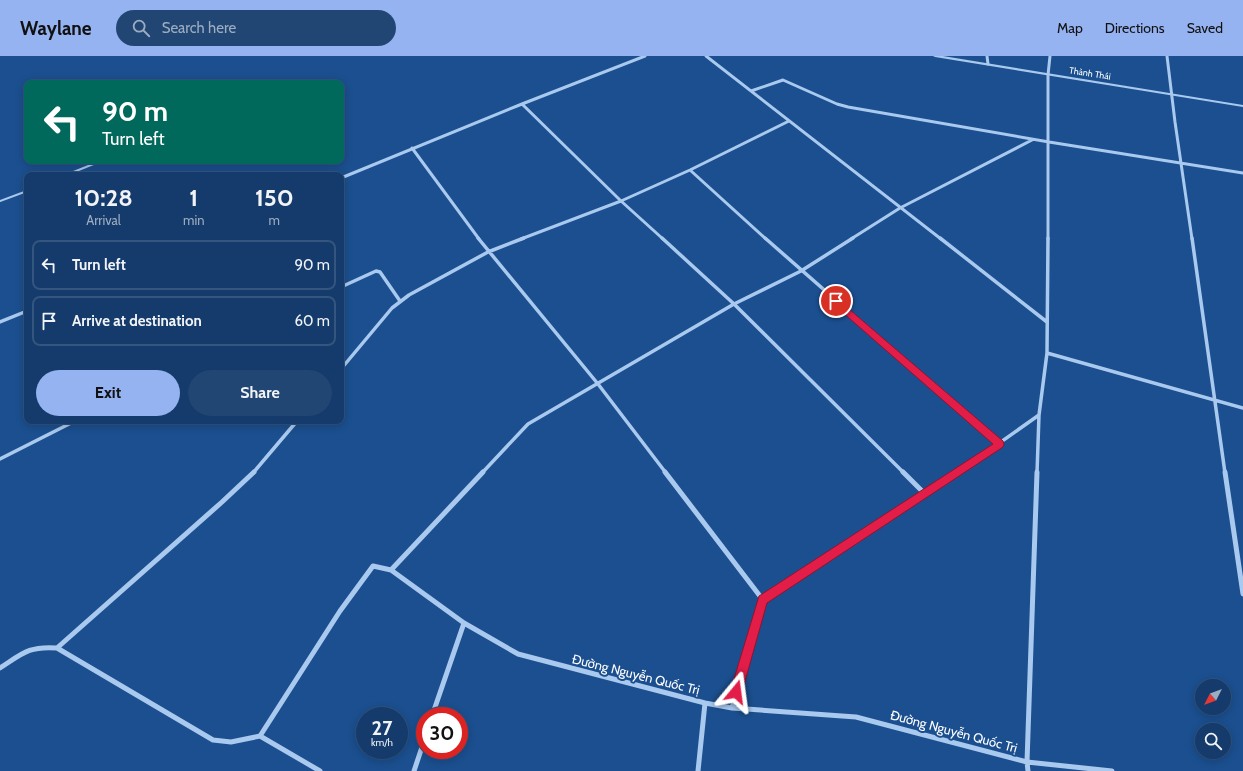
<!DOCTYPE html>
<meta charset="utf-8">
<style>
body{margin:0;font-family:Cabin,sans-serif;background:#214673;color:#f1f3f6;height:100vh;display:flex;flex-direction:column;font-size:15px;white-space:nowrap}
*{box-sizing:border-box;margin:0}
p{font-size:13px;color:#9dadc1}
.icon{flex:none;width:22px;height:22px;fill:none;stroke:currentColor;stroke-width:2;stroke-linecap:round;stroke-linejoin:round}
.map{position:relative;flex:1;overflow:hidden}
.panel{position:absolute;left:24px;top:116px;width:320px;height:252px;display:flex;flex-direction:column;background:#143b6b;border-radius:8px;box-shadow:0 2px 10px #0003,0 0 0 1px #33557e}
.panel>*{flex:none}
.guide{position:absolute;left:24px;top:24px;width:320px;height:84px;border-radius:8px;box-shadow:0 2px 10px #0003,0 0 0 1px #33557e;background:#00695c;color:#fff;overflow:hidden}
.needle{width:26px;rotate:228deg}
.fabs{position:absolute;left:1195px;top:623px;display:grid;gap:8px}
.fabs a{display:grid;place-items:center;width:36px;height:36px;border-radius:50%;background:#143b6b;box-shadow:0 2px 10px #0003,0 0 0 1px #33557e;font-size:20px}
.speed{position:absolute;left:356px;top:651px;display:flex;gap:8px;font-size:20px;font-weight:700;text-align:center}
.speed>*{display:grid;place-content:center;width:52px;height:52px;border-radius:50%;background:#143b6b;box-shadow:0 2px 10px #0003,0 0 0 1px #33557e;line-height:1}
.speed small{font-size:10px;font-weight:400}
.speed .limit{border:6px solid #d22;background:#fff;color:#111}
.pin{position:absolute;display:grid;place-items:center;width:34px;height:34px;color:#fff;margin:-17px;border:2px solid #fff;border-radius:50%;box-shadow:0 1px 4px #0007}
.me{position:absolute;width:44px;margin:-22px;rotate:16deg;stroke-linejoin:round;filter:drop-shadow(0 0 3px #0008)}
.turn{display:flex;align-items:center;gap:14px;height:84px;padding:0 12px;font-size:18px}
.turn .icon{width:52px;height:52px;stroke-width:2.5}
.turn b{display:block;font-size:28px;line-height:34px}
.eta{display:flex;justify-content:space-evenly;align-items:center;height:68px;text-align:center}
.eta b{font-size:24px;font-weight:700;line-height:28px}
.primary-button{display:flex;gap:8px;margin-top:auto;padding:8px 12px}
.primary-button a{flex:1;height:46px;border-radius:24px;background:#95b2f1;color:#111;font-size:16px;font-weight:700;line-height:46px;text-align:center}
.primary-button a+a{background:#214673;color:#f1f3f6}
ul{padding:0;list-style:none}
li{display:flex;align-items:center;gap:12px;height:50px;margin:0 8px 6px;padding:0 4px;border:2px solid #33557e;border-radius:8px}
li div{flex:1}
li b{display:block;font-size:15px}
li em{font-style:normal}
header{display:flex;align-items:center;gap:24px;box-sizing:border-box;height:56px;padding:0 20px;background:#95b2f1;color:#111}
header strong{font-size:19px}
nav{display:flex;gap:22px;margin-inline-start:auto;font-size:14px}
.search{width:280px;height:36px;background:#214673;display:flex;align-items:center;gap:10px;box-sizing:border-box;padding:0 14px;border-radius:22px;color:#9dadc1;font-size:15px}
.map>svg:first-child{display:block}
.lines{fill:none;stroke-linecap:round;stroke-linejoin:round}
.service{stroke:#a9c9ee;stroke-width:2}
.minor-far2{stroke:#a9c9ee;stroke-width:3}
.minor-far1{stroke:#a9c9ee;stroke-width:3.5}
.minor{stroke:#a9c9ee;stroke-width:5}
.tertiary{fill:#a9c9ee;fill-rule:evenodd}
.route{fill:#e11d48;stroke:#92132f}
.labels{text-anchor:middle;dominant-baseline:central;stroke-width:4;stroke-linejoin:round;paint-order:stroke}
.far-street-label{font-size:9px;fill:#fff;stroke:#1b4f8f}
.near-street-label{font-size:13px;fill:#fff;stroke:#1b4f8f}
</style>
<header>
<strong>Waylane</strong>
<div class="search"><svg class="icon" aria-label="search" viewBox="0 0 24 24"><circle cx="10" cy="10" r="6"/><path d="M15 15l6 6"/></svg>Search here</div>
<nav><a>Map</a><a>Directions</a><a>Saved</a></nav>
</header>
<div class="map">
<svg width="1243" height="715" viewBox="0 0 1243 715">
<rect width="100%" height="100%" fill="#1b4f8f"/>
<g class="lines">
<path class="service" d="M 66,119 L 101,105
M 0,145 L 27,135"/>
<path class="minor-far2" d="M 706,0 L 941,183
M 987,0 L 988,8
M 1167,0 L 1175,66 L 1192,183
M 751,35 L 783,24 L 837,48 L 848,51 L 1049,86 L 1243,117
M 522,48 L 621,145 L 663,183
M 412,92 L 479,183
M 690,114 L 766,183
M 341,122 L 522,48 L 645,0
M 521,183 L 621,145 L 690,114 L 789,65
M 851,183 L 900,152 L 1032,84
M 1048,183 L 1048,19 L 1050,0"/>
<path class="minor-far1" d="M 478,182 L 598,328 L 666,417
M 662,182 L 734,248 L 904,417
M 765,182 L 1000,388
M 940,182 L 1047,266
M 1192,182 L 1225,417
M 341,231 L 376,215 L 380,216 L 400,245
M 0,266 L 27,255
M 1047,297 L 1243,352
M 341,313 L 392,252 L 409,239 L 488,196 L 524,182
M 0,403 L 75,365
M 253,417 L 297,365
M 482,417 L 528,368 L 734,248 L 801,215 L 853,182
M 957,417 L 1039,359
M 1037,417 L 1039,359 L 1047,297 L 1048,182"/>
<path class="minor" d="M 665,416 L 763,544 L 732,652
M 903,416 L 925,438
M 1225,416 L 1243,538
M 391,514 L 483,416
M 763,544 L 959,416
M 57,592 L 222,446 L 254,416
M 0,612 C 23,597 29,590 57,592 L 213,684 L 231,686 L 260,680 L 320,715
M 432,660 L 464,567
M 260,680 L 340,555 L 373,510 L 391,514 L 464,567 L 518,598 L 705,647 L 732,652 L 856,661 L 1027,706 L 1112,715
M 414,715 L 425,682
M 698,715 L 705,647
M 1028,715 L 1027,706 L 1037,416"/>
<path class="tertiary" d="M 933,0 L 943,0 L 1243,49 L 1243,51 L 935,1 Z"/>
</g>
<path class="route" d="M 836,242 L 1003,385 L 1004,388 L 1003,391 L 767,547 L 742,636 L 740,640 L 736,642 L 732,640 L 730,636 L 759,540 L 993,388 L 833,248 L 832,245 Z"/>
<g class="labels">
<g class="far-street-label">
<text transform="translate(1090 17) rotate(9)">Thành Thái</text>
</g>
<g class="near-street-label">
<text transform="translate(636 618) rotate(14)">Đường Nguyễn Quốc Trị</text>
<text transform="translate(954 675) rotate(15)">Đường Nguyễn Quốc Trị</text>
</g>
</g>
</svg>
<div class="fabs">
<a><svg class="needle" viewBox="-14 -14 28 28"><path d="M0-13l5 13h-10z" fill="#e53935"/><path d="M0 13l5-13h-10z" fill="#9dadc1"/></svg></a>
<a><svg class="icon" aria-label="search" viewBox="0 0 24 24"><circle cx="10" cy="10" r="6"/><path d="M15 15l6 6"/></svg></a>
</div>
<div class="speed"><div>27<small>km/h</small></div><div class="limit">30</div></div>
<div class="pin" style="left:836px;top:245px;background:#d93025"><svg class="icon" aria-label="arrive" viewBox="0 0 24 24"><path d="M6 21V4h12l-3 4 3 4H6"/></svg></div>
<svg class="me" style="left:736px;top:636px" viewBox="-20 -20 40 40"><path d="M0-17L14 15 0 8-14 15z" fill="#e11d48" stroke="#fff" stroke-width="4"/></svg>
<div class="guide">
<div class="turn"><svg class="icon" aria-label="left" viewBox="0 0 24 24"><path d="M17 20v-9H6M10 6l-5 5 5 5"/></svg><div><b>90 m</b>Turn left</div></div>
</div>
<section class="panel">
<div class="eta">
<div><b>10:28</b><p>Arrival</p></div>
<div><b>1</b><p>min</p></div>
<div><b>150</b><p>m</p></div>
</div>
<ul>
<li><svg class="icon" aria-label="left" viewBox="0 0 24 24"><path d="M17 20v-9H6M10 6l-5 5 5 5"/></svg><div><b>Turn left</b></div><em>90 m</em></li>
<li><svg class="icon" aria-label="arrive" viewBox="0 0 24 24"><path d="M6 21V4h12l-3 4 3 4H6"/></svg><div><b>Arrive at destination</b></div><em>60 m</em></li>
</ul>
<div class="primary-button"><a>Exit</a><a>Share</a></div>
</section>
</div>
